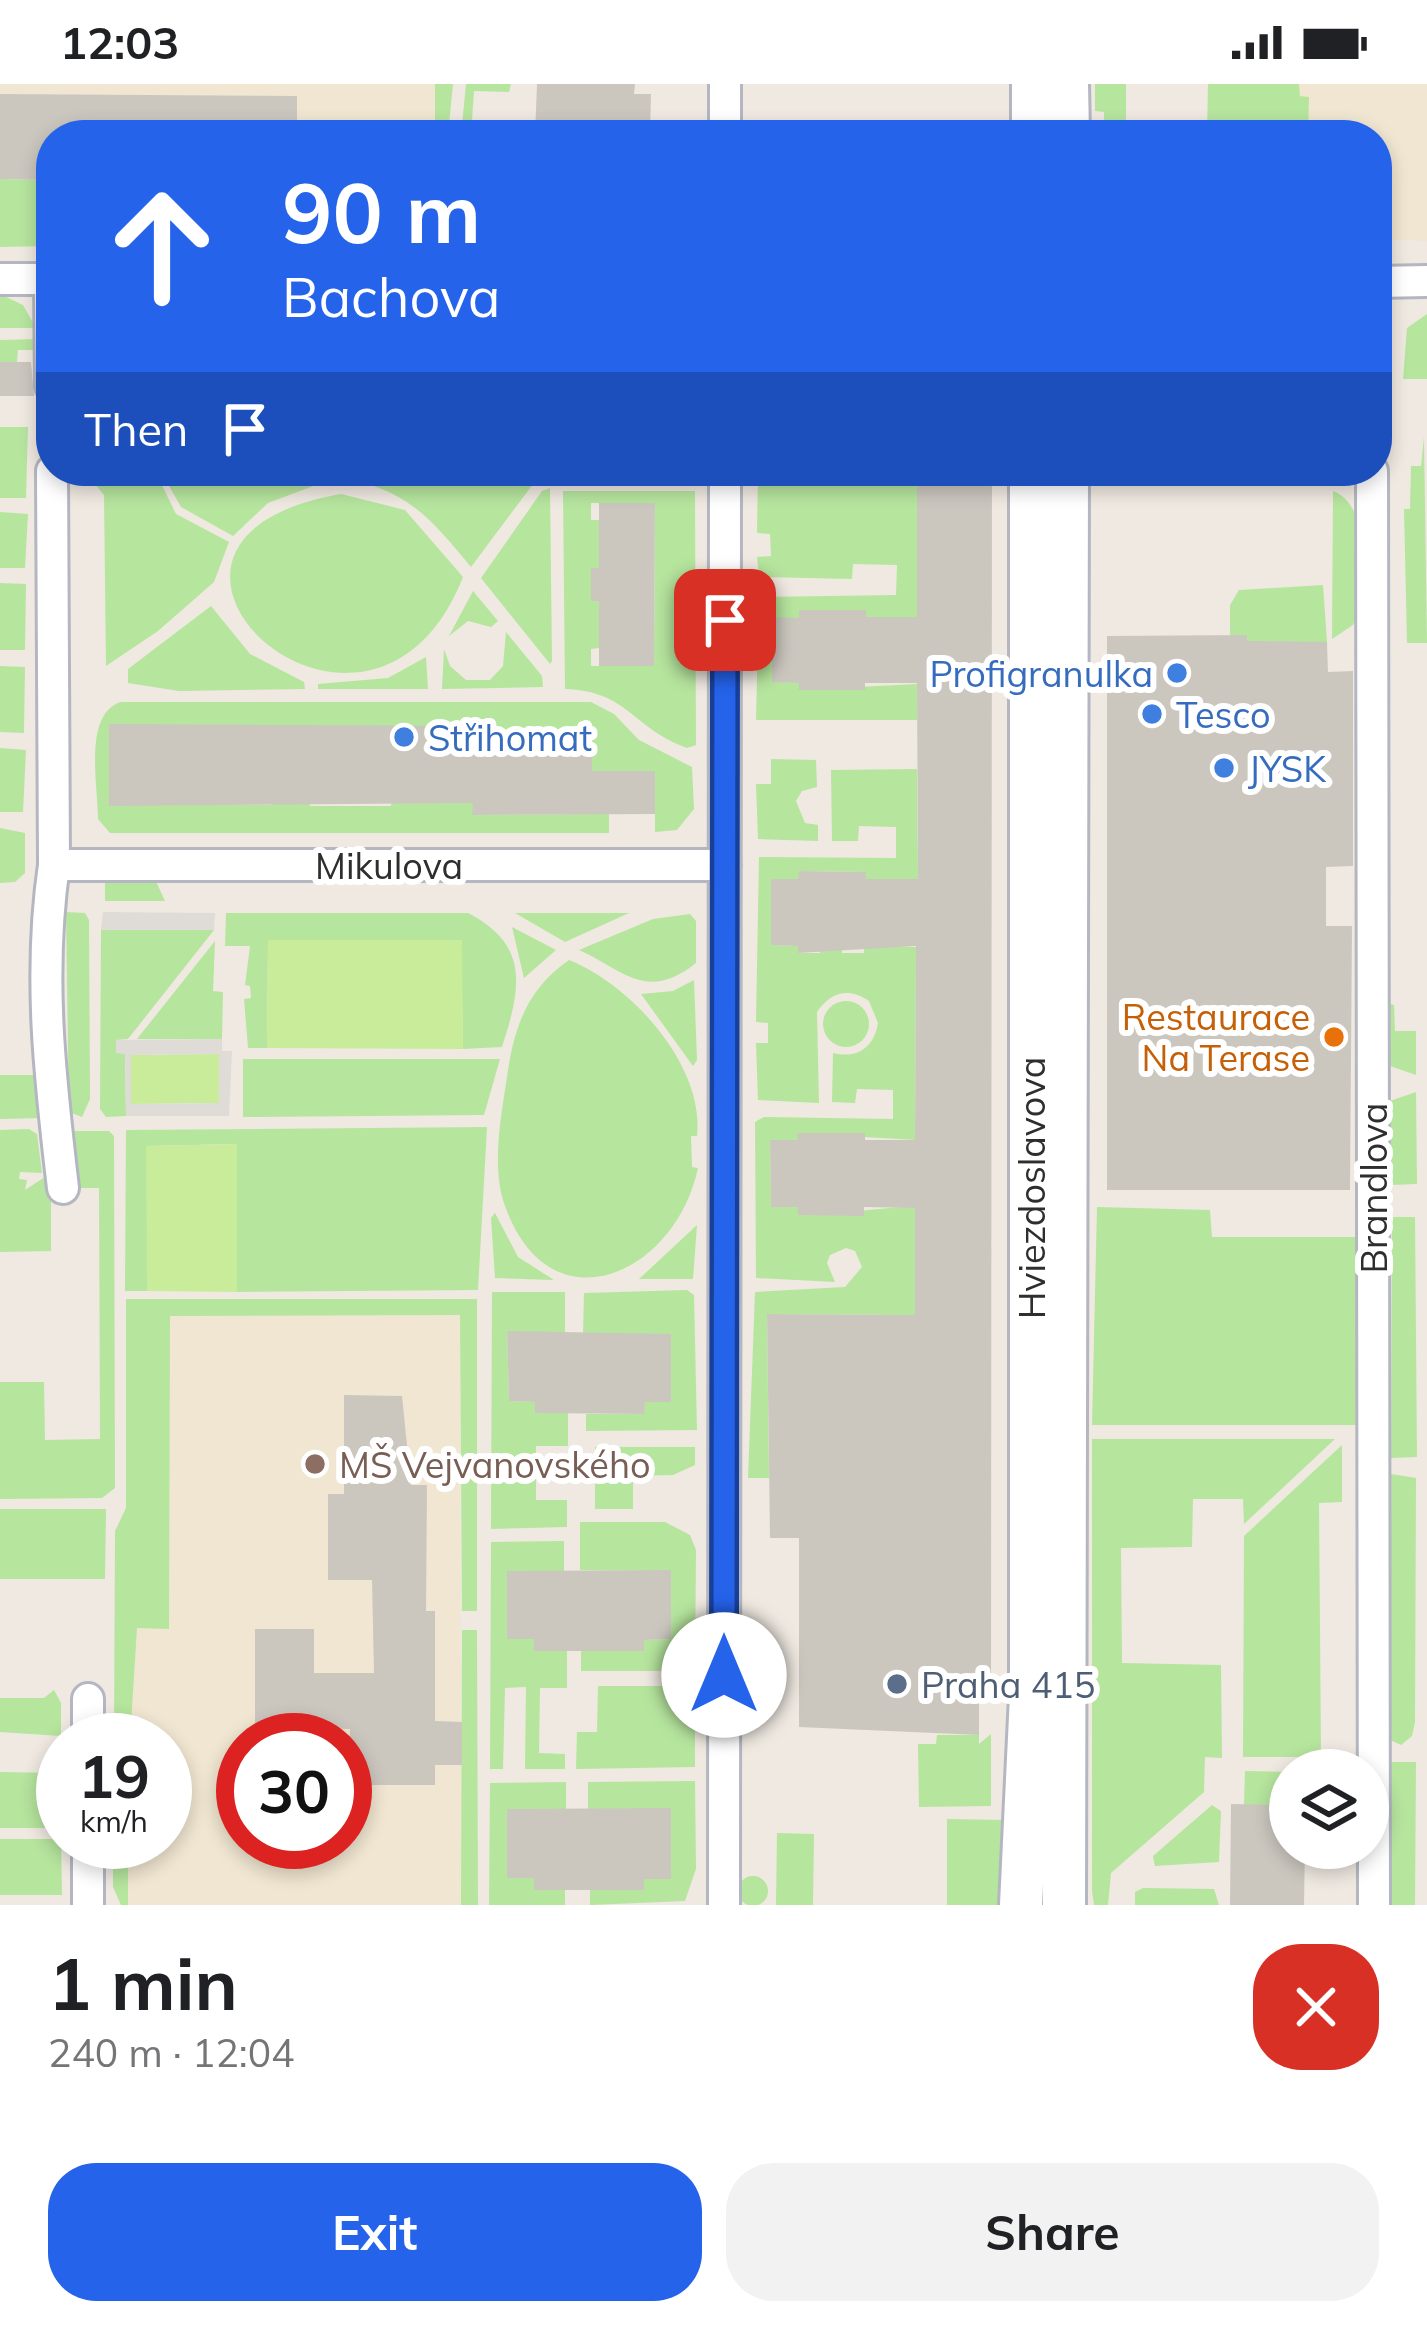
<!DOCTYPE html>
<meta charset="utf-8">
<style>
body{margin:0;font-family:Mulish,sans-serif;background:#f2f2f2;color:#202124;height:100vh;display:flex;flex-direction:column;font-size:45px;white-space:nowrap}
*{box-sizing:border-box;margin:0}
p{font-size:39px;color:#757577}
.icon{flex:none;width:66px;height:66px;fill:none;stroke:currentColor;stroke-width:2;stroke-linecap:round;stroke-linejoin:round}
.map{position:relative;height:1821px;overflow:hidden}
.drawer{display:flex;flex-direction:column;background:#fff;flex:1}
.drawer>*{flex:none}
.guide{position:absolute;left:36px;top:36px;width:1356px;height:366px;border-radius:48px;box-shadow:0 6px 18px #0003;background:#2563eb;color:#fff;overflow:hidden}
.fabs{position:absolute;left:1269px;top:1665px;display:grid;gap:24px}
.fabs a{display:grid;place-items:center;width:120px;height:120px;border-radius:50%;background:#fff;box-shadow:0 6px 18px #0003;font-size:60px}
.speed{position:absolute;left:36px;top:1629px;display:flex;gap:24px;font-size:60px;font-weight:700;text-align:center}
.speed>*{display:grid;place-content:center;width:156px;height:156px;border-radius:50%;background:#fff;box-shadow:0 6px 18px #0003;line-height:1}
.speed small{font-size:30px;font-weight:400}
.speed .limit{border:18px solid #d22;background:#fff;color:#111}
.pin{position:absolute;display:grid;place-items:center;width:102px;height:102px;color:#fff;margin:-51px;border-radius:24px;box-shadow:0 6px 18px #0006}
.me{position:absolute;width:132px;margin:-66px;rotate:0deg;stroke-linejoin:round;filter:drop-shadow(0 0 9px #0008)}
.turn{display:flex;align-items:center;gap:42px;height:252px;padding:0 48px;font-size:54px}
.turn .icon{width:156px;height:156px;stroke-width:2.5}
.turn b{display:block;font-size:84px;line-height:102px}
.then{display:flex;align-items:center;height:114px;padding:0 48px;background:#0003;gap:24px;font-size:45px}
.round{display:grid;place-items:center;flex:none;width:126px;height:126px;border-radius:48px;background:#f2f2f2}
.overview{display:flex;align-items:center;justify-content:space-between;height:204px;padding:0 48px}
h1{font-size:72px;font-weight:700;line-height:90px}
.primary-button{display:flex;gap:24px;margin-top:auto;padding:24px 48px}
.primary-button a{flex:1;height:138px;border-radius:48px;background:#2563eb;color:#fff;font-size:48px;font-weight:700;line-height:138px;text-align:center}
.primary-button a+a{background:#f2f2f2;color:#202124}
.status{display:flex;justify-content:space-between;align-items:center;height:84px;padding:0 60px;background:#fff;direction:ltr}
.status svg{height:33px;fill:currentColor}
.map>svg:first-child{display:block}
.education{fill:#f0e6d1;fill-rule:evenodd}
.green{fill:#b6e59e;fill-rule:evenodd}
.pitch{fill:#c9ec9a}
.plaza{fill:#dfdcd8;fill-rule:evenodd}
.building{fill:#cbc7bf}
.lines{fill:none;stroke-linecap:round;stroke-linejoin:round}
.street-casing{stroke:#b4b7c1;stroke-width:36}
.secondary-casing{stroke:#b4b7c1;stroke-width:48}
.street{stroke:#fff;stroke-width:30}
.secondary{stroke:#fff;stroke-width:42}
.route-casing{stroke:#184099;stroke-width:30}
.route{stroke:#2563eb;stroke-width:21}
.shop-dot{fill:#3f7fe0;stroke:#fff;stroke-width:4.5}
.food-dot{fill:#e8710a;stroke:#fff;stroke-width:4.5}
.education-dot{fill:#8d6e63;stroke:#fff;stroke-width:4.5}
.service-dot{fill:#5c6f8a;stroke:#fff;stroke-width:4.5}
.labels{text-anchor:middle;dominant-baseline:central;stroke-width:12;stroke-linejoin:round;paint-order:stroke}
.shop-label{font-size:36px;fill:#366cbe;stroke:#fff;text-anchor:start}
.street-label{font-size:36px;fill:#2e2e2e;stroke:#fff}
.food-label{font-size:36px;fill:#c56008;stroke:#fff;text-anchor:end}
.education-label{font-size:36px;fill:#785e54;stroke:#fff;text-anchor:start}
.service-label{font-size:36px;fill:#4e5e75;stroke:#fff;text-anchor:start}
</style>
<div class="status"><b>12:03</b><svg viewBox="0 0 49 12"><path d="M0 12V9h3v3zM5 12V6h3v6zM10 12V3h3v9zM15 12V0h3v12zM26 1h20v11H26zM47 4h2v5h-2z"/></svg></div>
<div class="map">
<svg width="1427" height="1821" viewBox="0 0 1427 1821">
<rect width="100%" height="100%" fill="#efe9e1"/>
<path class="education" d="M 0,0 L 435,0 L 435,51 L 51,51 L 51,96 L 0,95 Z
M 1299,0 L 1427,0 L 1427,157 L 1377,155 L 1377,51 L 1308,51 L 1309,14 L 1299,13 Z
M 460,1231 L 461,1821 L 128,1821 L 128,1758 L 165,1758 L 165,1656 L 130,1656 L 137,1543 L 169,1544 L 170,1232 ZM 243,1656 L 345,1656 L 345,1758 L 243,1758 Z"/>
<path class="green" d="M 435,0 L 453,0 L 448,51 L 435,51 Z
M 466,0 L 511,0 L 509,8 L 474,7 L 471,51 L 461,51 Z
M 1095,0 L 1126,0 L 1126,51 L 1104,51 L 1104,28 L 1095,27 Z
M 1208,0 L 1299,0 L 1300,12 L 1309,13 L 1308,51 L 1207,50 Z
M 0,95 L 51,96 L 51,162 L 0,163 Z
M 0,210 L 23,221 L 36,244 L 0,244 Z
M 1427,230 L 1427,295 L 1403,295 L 1407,244 Z
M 36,255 L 36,266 L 18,266 L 17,278 L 0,278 L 0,256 Z
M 0,343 L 28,343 L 26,414 L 0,414 Z
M 1424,353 L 1427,559 L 1407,559 L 1404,425 L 1410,425 L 1411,382 L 1421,382 Z
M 84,387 L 156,389 L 176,430 L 229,458 L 214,498 L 158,547 L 106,582 L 104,411 Z
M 758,387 L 917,387 L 917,534 L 866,533 L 865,526 L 800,526 L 799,534 L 772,534 L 772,597 L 799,599 L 800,606 L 917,600 L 917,636 L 756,636 L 759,513 L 896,511 L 897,481 L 853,480 L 852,495 L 759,493 L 757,473 L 771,472 L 770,450 L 757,449 Z
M 164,393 L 193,398 L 324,398 L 268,419 L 233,452 L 181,423 Z
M 367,400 L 533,400 L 471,483 C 439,445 416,414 367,400 Z
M 550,404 L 552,577 L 550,580 L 481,494 L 542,407 Z
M 563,407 L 695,407 L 696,661 L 687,664 C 632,644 628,607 565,605 ZM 591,419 L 655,419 L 654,582 L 591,582 L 591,565 L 599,564 L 599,517 L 591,516 L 591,484 L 599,484 L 599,436 L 591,436 Z
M 1333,407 C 1374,423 1358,494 1358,530 L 1353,541 L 1332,555 Z
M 341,410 L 405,426 L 463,493 C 369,731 70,457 341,410 Z
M 0,428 L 28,430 L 25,484 L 0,484 Z
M 0,499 L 26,500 L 25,566 L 0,566 Z
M 1323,501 L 1327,558 L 1258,558 L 1246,587 L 1247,552 L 1230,551 L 1230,521 L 1239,506 Z
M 473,507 L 498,537 L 491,543 L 468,537 L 449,552 Z
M 211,522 L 250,570 L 304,598 L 305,605 L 179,607 L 128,599 L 128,585 Z
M 506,548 L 542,592 L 543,603 L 442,605 L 444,565 L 450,582 L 466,596 L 490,596 L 503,582 Z
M 426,573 L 428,605 L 318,605 L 318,600 L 388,594 Z
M 0,582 L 25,583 L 24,649 L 0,648 Z
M 121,618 L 591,618 L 614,630 L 639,656 L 692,683 L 694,725 L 677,746 L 655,748 L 655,688 L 609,687 L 609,749 L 110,749 L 98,735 C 98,702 83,629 121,618 ZM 352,642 L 472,642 L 473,654 L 592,654 L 592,730 L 473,731 L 473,719 L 392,712 L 391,722 L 310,722 L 309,714 L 273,714 L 272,721 L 109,721 Z
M 0,664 L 26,666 L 23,728 L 0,728 Z
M 771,675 L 816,676 L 817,703 L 802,707 L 796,717 L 805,739 L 818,741 L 818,757 L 758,755 L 756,700 L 771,700 Z
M 917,685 L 918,796 L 866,795 L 866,788 L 800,787 L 798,795 L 771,796 L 772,861 L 798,862 L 799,869 L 820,869 L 821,862 L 842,862 L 842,869 L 864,869 L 864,862 L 916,863 L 915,1056 L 798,1049 L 798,1056 L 770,1057 L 771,1123 L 798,1123 L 798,1131 C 837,1132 875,1123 915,1123 L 915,1231 L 767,1230 L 769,1394 L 748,1394 L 755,1208 L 845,1203 L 862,1183 L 855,1167 L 846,1164 L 830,1171 L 827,1179 L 835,1198 L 756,1194 L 755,1038 L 764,1033 L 893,1035 L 893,1006 L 857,1005 L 855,1019 L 832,1018 L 833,969 C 857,975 874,964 878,939 L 869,917 C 848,903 831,908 817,928 L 819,1019 L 758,1016 L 756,959 L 768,959 L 768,939 L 756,938 L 759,773 L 896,774 L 896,743 L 859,742 L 858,757 L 832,757 L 831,686 Z
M 0,744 L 25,749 L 25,789 L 15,798 L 0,799 Z
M 105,793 L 154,793 L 165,817 L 105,817 Z
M 66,828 L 85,829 L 89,836 L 90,1015 L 82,1033 L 69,1028 Z
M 226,829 L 468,829 C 530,861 521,904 502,963 L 463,965 L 461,856 L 268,857 L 267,964 L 248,964 L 244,915 L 251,914 L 250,902 L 245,901 L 250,862 L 225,862 Z
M 515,829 L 629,829 L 565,858 Z
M 690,830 L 696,837 L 696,879 C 646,919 622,885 579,866 L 653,835 Z
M 512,843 L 556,866 L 524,894 Z
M 101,846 L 214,846 L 128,955 L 116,956 L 125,970 L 126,1032 L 106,1033 L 100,1025 Z
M 215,857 L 213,907 L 223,908 L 222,955 L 137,955 Z
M 569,876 C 630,900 705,981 697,1052 L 691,1052 L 692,1083 L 698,1084 C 676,1190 550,1248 505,1122 C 491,1083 501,1033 507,993 C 514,943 527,905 569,876 Z
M 694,896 L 697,976 L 693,982 L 641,910 L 673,907 Z
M823 940a23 23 0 1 1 46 0a23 23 0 1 1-46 0Z
M 1389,920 L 1394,921 L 1395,947 L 1416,947 L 1416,991 L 1390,982 Z
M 243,975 L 500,975 L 484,1031 L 243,1033 Z
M 0,991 L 38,991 L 43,1034 L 0,1035 Z
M 1416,1008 L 1417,1100 L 1390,1101 L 1390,1017 Z
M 487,1043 L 478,1206 L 237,1208 L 236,1060 L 147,1062 L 147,1207 L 125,1207 L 126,1046 Z
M 29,1045 L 37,1050 L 42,1089 L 20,1088 L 19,1095 L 27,1096 L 25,1106 L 45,1093 L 51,1104 L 51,1167 L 0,1168 L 0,1046 Z
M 71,1047 L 109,1047 L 114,1052 L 115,1404 L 102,1414 L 0,1415 L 0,1298 L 44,1298 L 45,1356 L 100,1355 L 99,1104 L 78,1104 Z
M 1097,1123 L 1210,1126 L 1212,1153 L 1357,1153 L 1357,1341 L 1092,1341 Z
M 495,1129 L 518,1173 L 554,1196 L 495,1194 L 491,1134 Z
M 1392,1133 L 1415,1133 L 1417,1373 L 1391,1374 Z
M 697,1141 L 693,1195 L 639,1195 Z
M 687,1206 L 694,1211 L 697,1346 L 586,1347 L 586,1330 L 643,1330 L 645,1318 L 671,1318 L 671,1251 L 583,1249 L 584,1209 Z
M 492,1208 L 565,1208 L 565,1248 L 507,1248 L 509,1317 L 535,1318 L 536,1329 L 568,1329 L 568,1362 L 536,1362 L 536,1416 L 567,1416 L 567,1443 L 491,1445 Z
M 126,1215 L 477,1215 L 477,1527 L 462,1527 L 460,1231 L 170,1232 L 169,1545 L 137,1544 L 130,1656 L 114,1656 L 115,1447 L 126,1424 Z
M 1092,1355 L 1335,1355 L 1244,1440 L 1243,1415 L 1193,1415 L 1192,1463 L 1121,1464 L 1122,1579 L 1221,1581 L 1222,1674 L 1205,1673 L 1204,1708 L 1111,1789 L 1108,1821 L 1094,1821 L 1092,1807 Z
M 1342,1361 L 1342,1418 L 1319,1419 L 1321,1673 L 1243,1673 L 1244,1452 Z
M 595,1363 L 695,1363 L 695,1381 L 673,1391 L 633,1392 L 633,1425 L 595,1425 Z
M 1391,1390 L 1416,1394 L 1415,1638 L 1412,1652 L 1401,1661 L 1390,1656 Z
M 0,1425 L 106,1425 L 105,1495 L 0,1495 Z
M 580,1438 L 665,1438 L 690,1451 L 696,1466 L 695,1587 L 581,1587 L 581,1567 L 643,1567 L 644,1556 L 671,1555 L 671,1487 L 580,1486 Z
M 564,1457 L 564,1487 L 507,1487 L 507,1555 L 534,1555 L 535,1567 L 567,1567 L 567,1604 L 540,1604 L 539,1669 L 565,1670 L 565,1685 L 525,1685 L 526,1603 L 505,1604 L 503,1685 L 490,1685 L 491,1458 Z
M 462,1546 L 477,1546 L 478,1821 L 461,1821 Z
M 598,1602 L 695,1602 L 695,1683 L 576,1685 L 577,1648 L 597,1648 Z
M 54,1606 L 61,1619 L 61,1652 L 0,1648 L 0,1614 L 44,1614 Z
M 991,1650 L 991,1722 L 919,1723 L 918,1660 L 936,1660 L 937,1651 L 979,1651 L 979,1660 Z
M 1390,1678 L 1416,1678 L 1415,1821 L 1389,1821 Z
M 1245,1687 L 1290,1688 L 1290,1721 L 1244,1721 Z
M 0,1688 L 61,1689 L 61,1744 L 0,1744 Z
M 695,1697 L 696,1785 L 685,1817 L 590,1821 L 590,1806 L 644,1805 L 588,1725 L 588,1698 Z
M 566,1698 L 566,1725 L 507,1726 L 507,1794 L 534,1794 L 535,1806 L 565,1806 L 565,1821 L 489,1821 L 490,1699 Z
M 1212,1721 L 1221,1727 L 1219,1778 L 1155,1782 L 1153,1772 Z
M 947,1735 L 1005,1736 L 998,1821 L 947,1821 Z
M 777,1749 L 814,1750 L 813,1821 L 776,1821 Z
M 0,1755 L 61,1755 L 62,1811 L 0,1811 Z
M 113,1758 L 128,1758 L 128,1821 L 121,1821 L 113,1803 Z
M738 1807a15 15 0 1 1 30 0a15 15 0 1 1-30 0Z
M 1143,1804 L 1214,1805 L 1219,1821 L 1135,1821 L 1135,1808 Z"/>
<path class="pitch" d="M 268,856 L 462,856 L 463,965 L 267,964 Z
M 220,970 L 220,1019 L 131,1020 L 130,971 Z
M 237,1060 L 237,1208 L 147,1207 L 146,1062 Z"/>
<path class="plaza" d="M 103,828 L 215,829 L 214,846 L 101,846 Z
M 222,955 L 222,967 L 232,967 L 229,1032 L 126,1032 L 125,970 L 116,969 L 116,956 ZM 219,970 L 219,1019 L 131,1020 L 131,971 Z"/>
<path class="building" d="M 537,0 L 635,0 L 634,10 L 651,10 L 650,51 L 535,51 Z
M 0,10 L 297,12 L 297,51 L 51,51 L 51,96 L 0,95 Z
M 0,278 L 31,278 L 34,312 L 0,312 Z
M 917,387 L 992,387 L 991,1617 L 979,1617 L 979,1651 L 799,1643 L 799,1454 L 770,1454 L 767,1230 L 915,1231 L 915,1124 L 864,1123 L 864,1132 L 798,1131 L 798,1123 L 771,1123 L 770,1056 L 798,1056 L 797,1049 L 865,1049 L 865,1056 L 915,1056 L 916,862 L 798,869 L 798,862 L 771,861 L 771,795 L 798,795 L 799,787 L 866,788 L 866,795 L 918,795 L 917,599 L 865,599 L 865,606 L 799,606 L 799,599 L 772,598 L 772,533 L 799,534 L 799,526 L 866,526 L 866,533 L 917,533 Z
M 599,419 L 655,419 L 654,582 L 599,582 L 599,517 L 591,517 L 591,484 L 599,484 Z
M 1247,551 L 1247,557 L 1327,558 L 1328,588 L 1353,587 L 1353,782 L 1326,783 L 1326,842 L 1352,842 L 1350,1106 L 1107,1106 L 1107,552 Z
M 109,640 L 473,642 L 473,654 L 592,654 L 592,687 L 655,687 L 655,730 L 472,731 L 473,719 L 109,722 Z
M 507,1247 L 671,1250 L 671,1318 L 645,1318 L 644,1330 L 535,1329 L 535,1318 L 509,1317 Z
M 344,1311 L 402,1312 L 411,1401 L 427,1401 L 426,1527 L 435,1527 L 435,1637 L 462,1638 L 462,1681 L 435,1681 L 435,1701 L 349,1701 L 350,1645 L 297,1644 L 298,1656 L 255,1656 L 255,1545 L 314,1545 L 314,1589 L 374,1589 L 372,1496 L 328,1496 L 328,1410 L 344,1410 Z
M 671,1486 L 671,1555 L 644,1556 L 644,1567 L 534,1567 L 534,1555 L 507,1555 L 507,1487 Z
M 1231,1720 L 1290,1721 L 1290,1764 L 1305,1764 L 1304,1821 L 1230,1821 Z
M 671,1724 L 671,1795 L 644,1795 L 644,1806 L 534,1806 L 534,1794 L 507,1794 L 507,1725 Z"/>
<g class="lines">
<defs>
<path id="street" d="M 725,51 L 725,0
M 0,195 L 51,195
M 50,195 L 51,302
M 1377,198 L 1427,197
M 52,387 L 54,781 C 38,890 50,995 63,1104
M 1372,387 L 1374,1821
M 54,781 L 725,781
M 88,1615 L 88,1656
M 88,1758 L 88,1821
M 724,1821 L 725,387"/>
<path id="secondary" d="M 1067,0 L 1068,51
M 1033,51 L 1033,0
M 1021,1821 L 1031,1612 L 1031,387
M 1064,1821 L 1067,387"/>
</defs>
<use href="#street" class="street-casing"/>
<use href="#secondary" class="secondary-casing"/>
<use href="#street" class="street"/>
<use href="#secondary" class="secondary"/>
</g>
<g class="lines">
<defs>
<path id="route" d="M 724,1591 L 725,536"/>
</defs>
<use href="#route" class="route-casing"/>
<use href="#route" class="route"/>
</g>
<g class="shop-dot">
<circle cx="1177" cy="589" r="12"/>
<circle cx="1152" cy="630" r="12"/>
<circle cx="404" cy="653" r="12"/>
<circle cx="1224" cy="684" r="12"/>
</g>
<circle class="food-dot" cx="1334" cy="953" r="12"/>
<circle class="education-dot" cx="315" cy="1380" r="12"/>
<circle class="service-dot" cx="897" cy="1600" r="12"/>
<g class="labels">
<g class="shop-label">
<text x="1153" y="589" text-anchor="end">Profigranulka</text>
<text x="1176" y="630">Tesco</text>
<text x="428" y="653">Střihomat</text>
<text x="1248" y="684">JYSK</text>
</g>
<g class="street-label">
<text x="389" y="781">Mikulova</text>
<text transform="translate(1031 1104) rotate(-90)">Hviezdoslavova</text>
<text transform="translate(1373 1104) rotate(-90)">Brandlova</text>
</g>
<g class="food-label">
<text x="1310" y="932">Restaurace<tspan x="1310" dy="41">Na Terase</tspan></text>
</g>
<g class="education-label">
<text x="339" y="1380">MŠ Vejvanovského</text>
</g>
<g class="service-label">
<text x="921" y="1600">Praha 415</text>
</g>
</g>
</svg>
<div class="fabs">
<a><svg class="icon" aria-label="layers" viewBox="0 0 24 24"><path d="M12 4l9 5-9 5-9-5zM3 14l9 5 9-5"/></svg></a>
</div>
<div class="speed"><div>19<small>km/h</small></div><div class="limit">30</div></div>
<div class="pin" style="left:725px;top:536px;background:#d93025"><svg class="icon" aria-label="arrive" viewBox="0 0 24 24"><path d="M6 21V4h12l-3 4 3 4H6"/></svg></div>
<svg class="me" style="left:724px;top:1591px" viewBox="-20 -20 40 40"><circle r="19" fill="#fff"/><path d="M0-13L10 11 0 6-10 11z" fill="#2563eb"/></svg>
<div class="guide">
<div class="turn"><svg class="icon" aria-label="ahead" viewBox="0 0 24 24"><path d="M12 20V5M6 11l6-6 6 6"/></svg><div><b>90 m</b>Bachova</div></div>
<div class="then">Then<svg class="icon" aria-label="arrive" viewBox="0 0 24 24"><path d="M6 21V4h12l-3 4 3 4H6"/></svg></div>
</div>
</div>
<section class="drawer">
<div class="overview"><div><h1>1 min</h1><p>240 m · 12:04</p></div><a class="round" style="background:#d93025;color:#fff"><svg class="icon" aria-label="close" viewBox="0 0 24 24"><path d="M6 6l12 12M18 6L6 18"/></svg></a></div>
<div class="primary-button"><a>Exit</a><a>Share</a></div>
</section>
